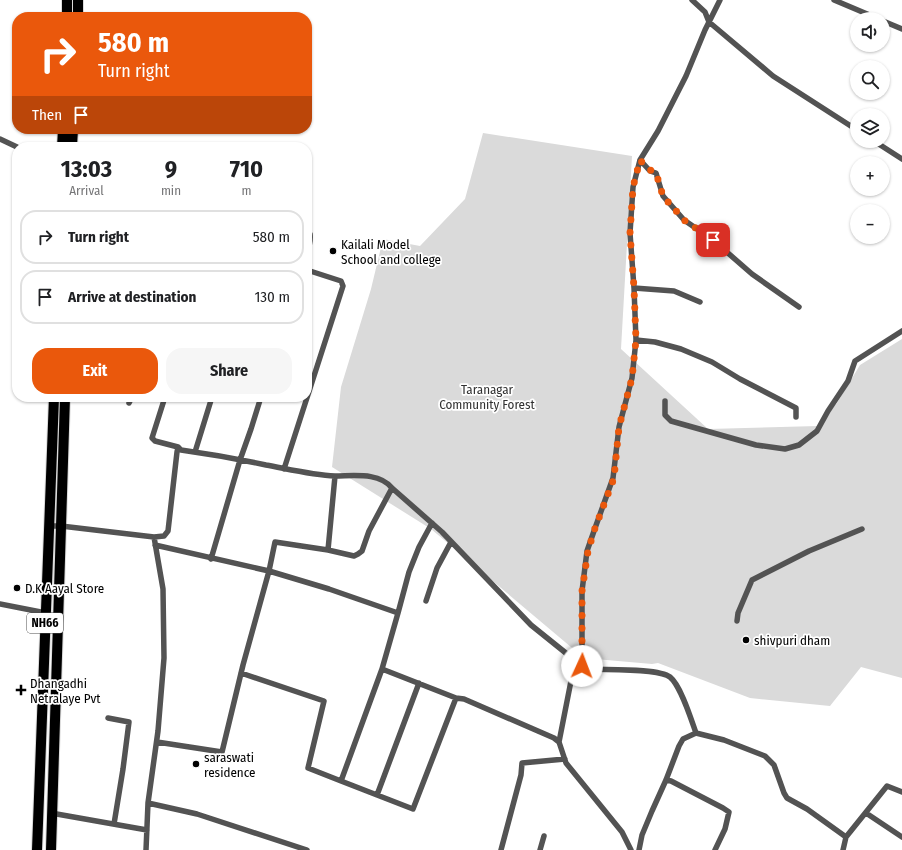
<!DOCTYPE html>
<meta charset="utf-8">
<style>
body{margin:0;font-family:"Fira Sans Condensed",sans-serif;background:#f6f6f6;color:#202124;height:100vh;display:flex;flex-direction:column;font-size:15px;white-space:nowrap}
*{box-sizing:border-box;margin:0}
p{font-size:13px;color:#757577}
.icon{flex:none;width:22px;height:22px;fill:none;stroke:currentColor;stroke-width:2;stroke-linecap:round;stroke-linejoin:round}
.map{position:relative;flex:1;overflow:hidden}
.drawer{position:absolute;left:12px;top:142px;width:300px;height:260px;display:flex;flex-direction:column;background:#fff;border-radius:16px;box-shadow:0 1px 3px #0004}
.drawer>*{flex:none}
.banner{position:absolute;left:12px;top:12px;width:300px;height:122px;border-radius:16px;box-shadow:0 1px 3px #0004;background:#ea580c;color:#fff;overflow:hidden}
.controls{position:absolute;left:850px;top:12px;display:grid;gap:8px}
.controls a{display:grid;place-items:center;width:40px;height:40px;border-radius:50%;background:#fff;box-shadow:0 1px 3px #0004;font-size:20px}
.pin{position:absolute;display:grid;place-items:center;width:34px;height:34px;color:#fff;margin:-17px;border-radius:8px;box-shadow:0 2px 6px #0006}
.me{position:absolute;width:44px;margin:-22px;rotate:2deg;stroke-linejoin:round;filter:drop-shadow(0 0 3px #0008)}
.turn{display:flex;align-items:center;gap:14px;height:84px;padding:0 20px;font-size:18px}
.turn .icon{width:52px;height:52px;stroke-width:2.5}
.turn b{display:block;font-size:28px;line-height:34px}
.then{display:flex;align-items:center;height:38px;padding:0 20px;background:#0003;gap:8px;font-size:15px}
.eta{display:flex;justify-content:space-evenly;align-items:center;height:68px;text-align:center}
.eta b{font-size:24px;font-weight:700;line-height:28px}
.cta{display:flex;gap:8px;margin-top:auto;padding:8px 20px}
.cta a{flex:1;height:46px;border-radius:16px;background:#ea580c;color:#fff;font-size:16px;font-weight:700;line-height:46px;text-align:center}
.cta a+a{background:#f6f6f6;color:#202124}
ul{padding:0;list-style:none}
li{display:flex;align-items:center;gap:12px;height:54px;margin:0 8px 6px;padding:0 12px;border:2px solid #e0e0e0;border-radius:16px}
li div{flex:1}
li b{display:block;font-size:15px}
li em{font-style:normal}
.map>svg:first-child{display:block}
.green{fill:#dadada}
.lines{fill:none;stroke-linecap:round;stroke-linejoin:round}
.highway-casing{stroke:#dbdbdb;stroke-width:12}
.street{stroke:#535353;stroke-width:5.5}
.highway{stroke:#000;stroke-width:10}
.route{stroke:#ea580c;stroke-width:7;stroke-dasharray:0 12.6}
.poi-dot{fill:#000;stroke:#fff;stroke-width:1.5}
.labels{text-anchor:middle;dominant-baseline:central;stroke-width:3.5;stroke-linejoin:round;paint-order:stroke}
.shield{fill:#fff;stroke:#4c4c4c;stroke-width:1}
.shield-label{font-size:12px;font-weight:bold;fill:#000}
.poi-label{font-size:13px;fill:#000;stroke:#fff;text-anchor:start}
.park-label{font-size:13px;fill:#313131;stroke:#fff}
</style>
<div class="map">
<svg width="902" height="850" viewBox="0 0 902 850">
<rect width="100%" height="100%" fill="#fff"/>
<path class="green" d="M 483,133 L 632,156 L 621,349 L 708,429 L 818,426 L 837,403 L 860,365 L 902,339 L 902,678 L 861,667 L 830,706 L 750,698 L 658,663 L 652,664 L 584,658 L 431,529 L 332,467 L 341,387 L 371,289 L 383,239 L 420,246 L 465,199 Z"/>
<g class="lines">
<defs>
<path id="highway" d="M 67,17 L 67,0
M 78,17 L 78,0
M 62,147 L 63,129
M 72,147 L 73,129
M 37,850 L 54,397
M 51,850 L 65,397"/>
</defs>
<use href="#highway" class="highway-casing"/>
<path class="street" d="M 692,0 L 705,12 L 709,22 L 773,76 L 857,130
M 834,0 L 879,19
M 883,21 L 902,29
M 0,139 L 17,147
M 874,141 L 902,159
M 640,160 L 650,171 L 656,173 L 663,196 L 684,220 L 713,240 L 752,274 L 799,307
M 307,234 L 310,234 C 311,241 309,247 307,253
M 634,288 L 674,291 L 700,302
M 636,340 L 655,342 L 681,349 L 712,362 L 740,379 L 796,408 L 796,417
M 165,397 L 152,438 L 155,441 L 178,447
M 665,401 L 665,415 L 671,421 L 756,445 L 785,449 L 799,445 L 817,431 L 828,411 L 848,381 L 855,361 L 902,331
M 129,403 L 132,397
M 195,452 L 212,397
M 284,469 L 343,286 L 341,281 L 307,270
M 49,526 L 61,526 L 154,537 L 163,589 L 164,658 L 158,731 L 148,803 L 146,850
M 154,537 L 164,536 L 168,531 L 177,452 L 178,447 L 181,450 C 210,454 238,459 266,465 C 288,469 312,475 335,476 C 354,476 379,472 392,488 L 442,532 L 531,625 L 582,666 L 590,669 C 606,670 659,668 670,677 C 681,686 691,719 696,733 L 724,740 L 765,756 L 774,765 L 784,793 L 787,798 L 807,809 L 846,837 L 843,850
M 155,545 L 269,571 L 329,589 L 398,613 L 382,669 L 456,698 L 464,699 L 554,738 L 559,742 L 566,763 L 622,832 L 631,850
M 328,550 L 354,556 L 358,554 L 362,551 L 369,531 L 392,488
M 211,559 L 240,460 L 251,429 L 261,397
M 426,601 L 437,568 L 451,542
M 0,604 L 46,613
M 398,613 L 409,572 L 419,547 L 432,523
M 737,621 L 738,613 L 752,580 L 809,551 L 862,529
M 382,669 L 341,781 L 377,795 L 419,683
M 241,673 L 324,701 L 308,768 L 341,781
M 108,718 L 129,722 L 123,769 L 114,824
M 157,742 L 222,752 L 243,665 L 269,571 L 275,542 L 328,550 L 335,476
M 559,742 L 571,681 L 582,666 L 582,591 L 587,551 L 594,531 L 613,478 L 619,427 L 632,378 L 636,340 L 634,288 L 630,233 L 633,187 L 640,160 L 658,131 L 686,76 L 705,30 L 720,0
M 666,780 L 671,781 L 723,808 L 729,812 L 725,829 L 715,850
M 377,795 L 413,809 L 456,698
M 148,803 L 197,814 L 307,850
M 51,813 L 147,830
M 866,813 L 902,837
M 846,837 L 887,786 L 902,792
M 501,850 L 521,775 L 522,763 L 565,759
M 540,850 L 544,836
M 639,850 L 642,835 L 652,811 L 666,780 L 679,746 L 683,739 L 696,733"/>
<use href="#highway" class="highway"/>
</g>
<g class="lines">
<path class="route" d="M 582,666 L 582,591 L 588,551 L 594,531 L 614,478 L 619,427 L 632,378 L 636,340 L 634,288 L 630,233 L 633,187 L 640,160 L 650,170 L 656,173 L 663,196 L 684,220 L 713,240"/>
</g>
<g class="poi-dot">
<circle cx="333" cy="251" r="4"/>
<circle cx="17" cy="588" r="4"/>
<circle cx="746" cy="640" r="4"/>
<path d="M19 684h4v4h4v4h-4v4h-4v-4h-4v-4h4z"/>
<circle cx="196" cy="764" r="4"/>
</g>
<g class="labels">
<rect class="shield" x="27" y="613" width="36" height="20" rx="3"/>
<g class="shield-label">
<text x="45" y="623">NH66</text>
</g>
<g class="poi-label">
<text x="341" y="244">Kailali Model<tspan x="341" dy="15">School and college</tspan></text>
<text x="25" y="588">D.K Aayal Store</text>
<text x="754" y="640">shivpuri dham</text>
<text x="30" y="683">Dhangadhi<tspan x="30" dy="15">Netralaye Pvt</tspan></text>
<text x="204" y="757">saraswati<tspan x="204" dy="15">residence</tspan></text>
</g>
<g class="park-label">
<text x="487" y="389">Taranagar<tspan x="487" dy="15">Community Forest</tspan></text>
</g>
</g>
</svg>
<div class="controls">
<a><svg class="icon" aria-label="sound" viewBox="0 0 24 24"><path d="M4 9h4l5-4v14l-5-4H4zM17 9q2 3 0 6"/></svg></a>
<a><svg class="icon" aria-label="search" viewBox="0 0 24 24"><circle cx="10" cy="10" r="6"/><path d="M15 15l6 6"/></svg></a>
<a><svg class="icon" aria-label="layers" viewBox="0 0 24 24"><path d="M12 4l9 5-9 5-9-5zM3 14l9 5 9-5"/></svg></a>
<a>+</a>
<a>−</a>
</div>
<div class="pin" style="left:713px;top:240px;background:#d93025"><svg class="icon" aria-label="arrive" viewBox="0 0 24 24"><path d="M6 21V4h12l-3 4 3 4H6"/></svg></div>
<svg class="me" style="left:582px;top:666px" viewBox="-20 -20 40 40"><circle r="19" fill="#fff"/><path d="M0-13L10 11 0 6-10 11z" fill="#ea580c"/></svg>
<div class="banner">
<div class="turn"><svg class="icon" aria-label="right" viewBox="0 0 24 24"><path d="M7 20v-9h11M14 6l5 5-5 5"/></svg><div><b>580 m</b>Turn right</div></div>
<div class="then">Then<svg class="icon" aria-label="arrive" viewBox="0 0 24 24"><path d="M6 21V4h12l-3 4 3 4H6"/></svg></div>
</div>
<section class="drawer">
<div class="eta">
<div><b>13:03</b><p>Arrival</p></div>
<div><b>9</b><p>min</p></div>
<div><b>710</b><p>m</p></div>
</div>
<ul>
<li><svg class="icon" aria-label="right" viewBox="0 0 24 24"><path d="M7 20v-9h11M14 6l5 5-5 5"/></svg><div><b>Turn right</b></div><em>580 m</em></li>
<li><svg class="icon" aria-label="arrive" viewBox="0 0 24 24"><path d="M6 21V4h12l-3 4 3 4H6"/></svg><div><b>Arrive at destination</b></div><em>130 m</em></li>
</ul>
<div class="cta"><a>Exit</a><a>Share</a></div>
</section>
</div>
